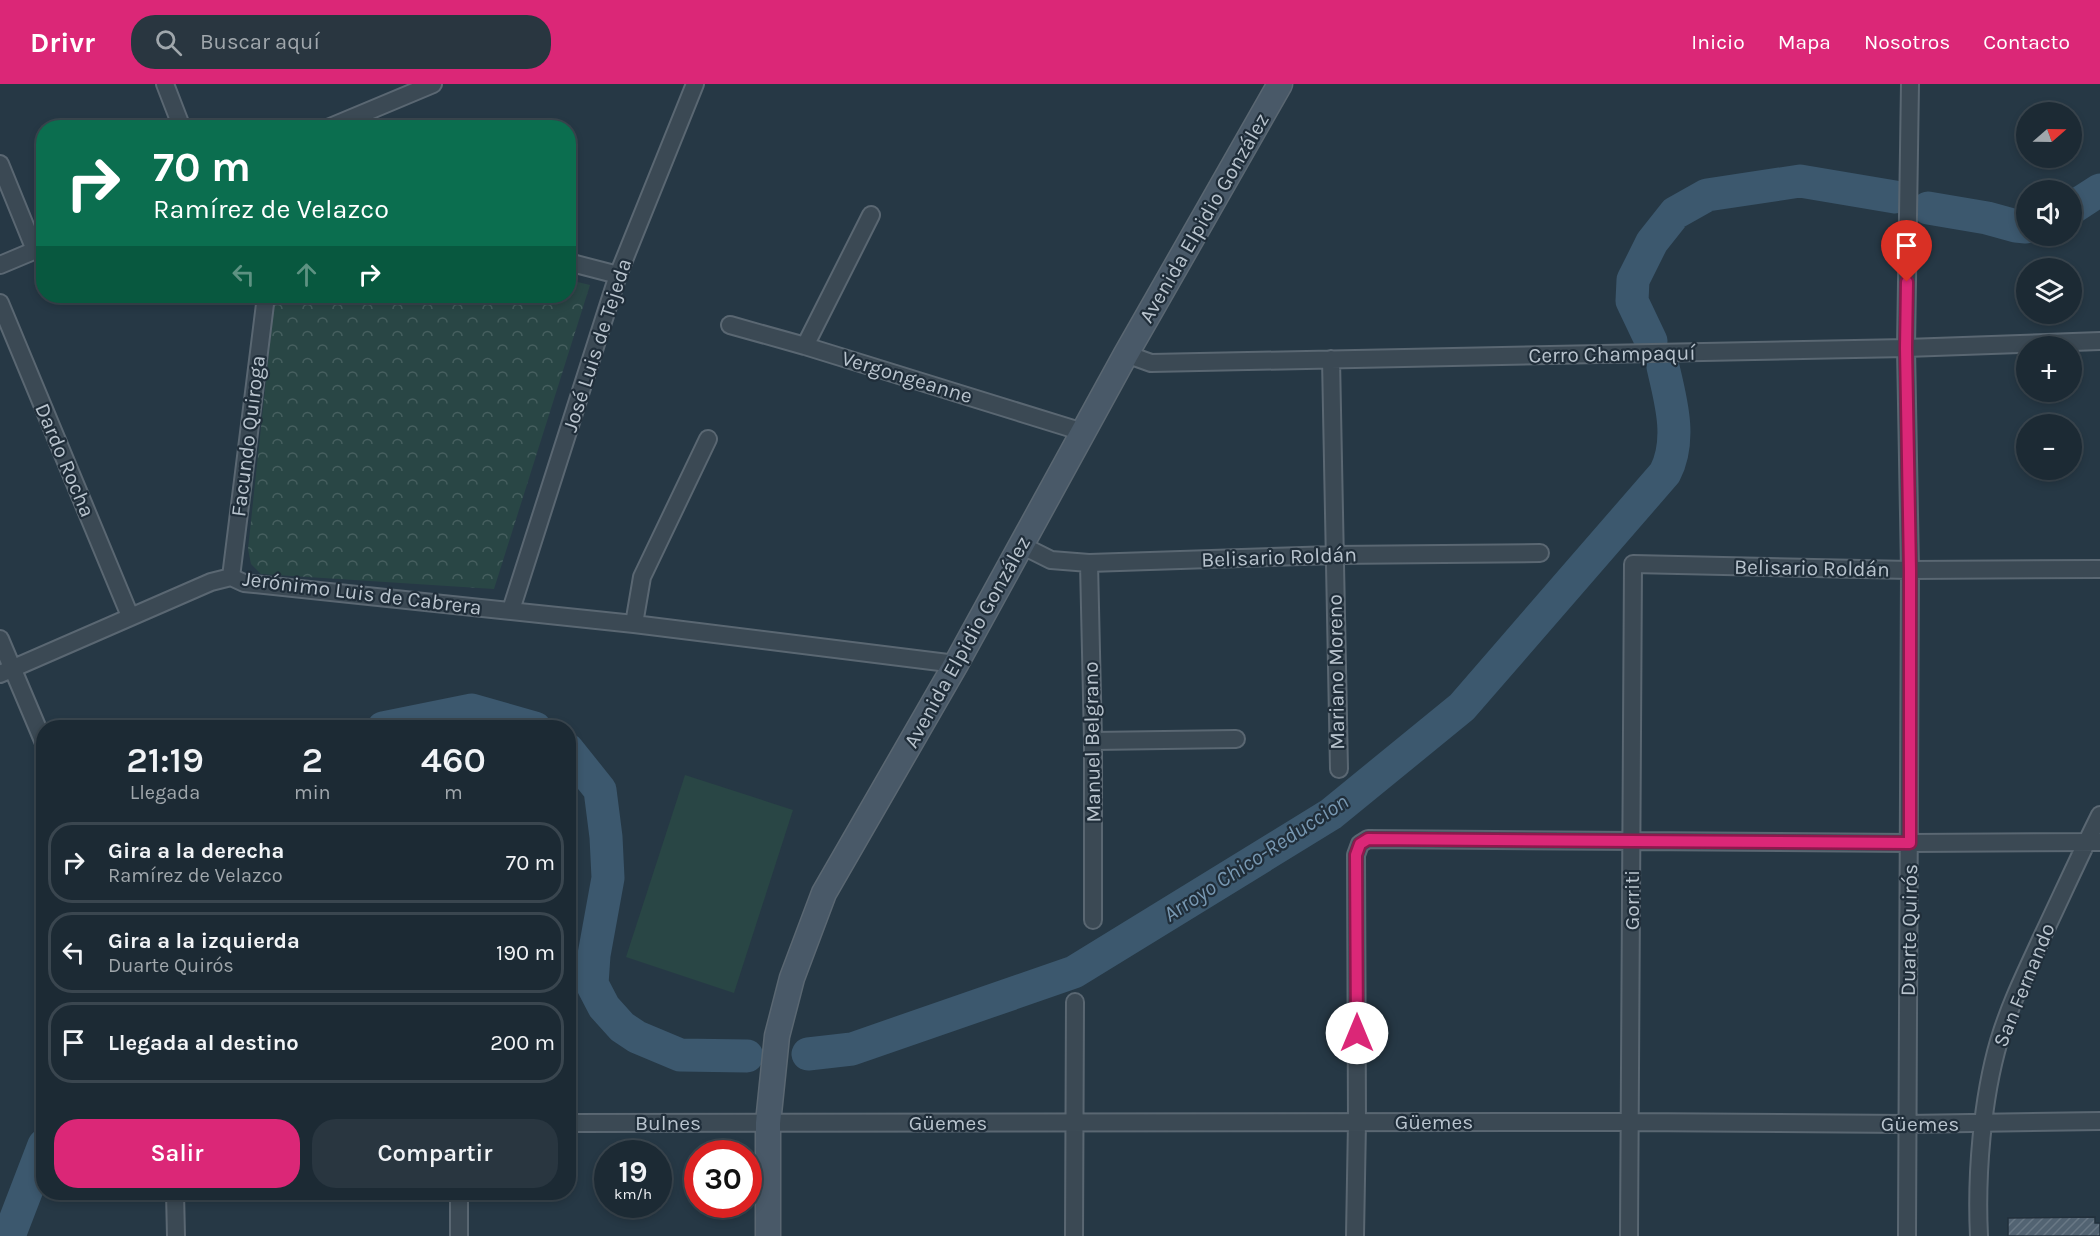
<!DOCTYPE html>
<html lang="es">
<meta charset="utf-8">
<style>
body{margin:0;font-family:Karla,sans-serif;background:#293640;color:#f1f3f6;height:100vh;display:flex;flex-direction:column;font-size:22px;white-space:nowrap}
*{box-sizing:border-box;margin:0}
p{font-size:20px;color:#a0a7ac}
.icon{flex:none;width:33px;height:33px;fill:none;stroke:currentColor;stroke-width:2;stroke-linecap:round;stroke-linejoin:round}
.map{position:relative;flex:1;overflow:hidden}
.sheet{position:absolute;left:36px;top:636px;width:540px;height:480px;display:flex;flex-direction:column;background:#1c2a34;border-radius:24px;box-shadow:0 3px 9px #0003,0 0 0 2px #3a464f}
.sheet>*{flex:none}
.banner{position:absolute;left:36px;top:36px;width:540px;height:183px;border-radius:24px;box-shadow:0 3px 9px #0003,0 0 0 2px #3a464f;background:#0b6e4f;color:#fff;overflow:hidden}
.needle{width:39px;rotate:70deg}
.controls{position:absolute;left:2016px;top:18px;display:grid;gap:12px}
.controls a{display:grid;place-items:center;width:66px;height:66px;border-radius:50%;background:#1c2a34;box-shadow:0 3px 9px #0003,0 0 0 2px #3a464f;font-size:30px}
.speed{position:absolute;left:594px;top:1056px;display:flex;gap:12px;font-size:30px;font-weight:700;text-align:center}
.speed>*{display:grid;place-content:center;width:78px;height:78px;border-radius:50%;background:#1c2a34;box-shadow:0 3px 9px #0003,0 0 0 2px #3a464f;line-height:1}
.speed small{font-size:15px;font-weight:400}
.speed .limit{border:9px solid #d22;background:#fff;color:#111}
.pin{position:absolute;display:grid;place-items:center;width:51px;height:51px;color:#fff;margin:-62px -26px;border-radius:50% 50% 50% 0;rotate:-45deg;box-shadow:0 0 6px #0007}
.pin .icon{rotate:45deg}
.me{position:absolute;width:66px;margin:-33px;rotate:0deg;stroke-linejoin:round;filter:drop-shadow(0 0 4px #0008)}
.turn{display:flex;align-items:center;gap:21px;height:126px;padding:0 18px;font-size:27px}
.turn .icon{width:78px;height:78px;stroke-width:2.5}
.turn b{display:block;font-size:42px;line-height:51px}
.lanes{display:flex;align-items:center;height:57px;padding:0 18px;background:#0003;justify-content:center;gap:30px;direction:ltr}
.lanes .off{opacity:.35}
.eta{display:flex;justify-content:space-evenly;align-items:center;height:102px;text-align:center}
.eta b{font-size:36px;font-weight:600;line-height:42px}
.button{display:flex;gap:12px;margin-top:auto;padding:12px 18px}
.button a{flex:1;height:69px;border-radius:24px;background:#db2777;color:#fff;font-size:24px;font-weight:600;line-height:69px;text-align:center}
.button a+a{background:#293640;color:#f1f3f6}
ul{padding:0;list-style:none}
li{display:flex;align-items:center;gap:18px;height:81px;margin:0 12px 9px;padding:0 6px;border:3px solid #3a464f;border-radius:24px}
li div{flex:1}
li b{display:block;font-size:22px}
li em{font-style:normal}
header{display:flex;align-items:center;gap:36px;box-sizing:border-box;height:84px;padding:0 30px;background:#db2777;color:#fff}
header strong{font-size:28px}
nav{display:flex;gap:33px;margin-inline-start:auto;font-size:21px}
.search{width:420px;height:54px;background:#293640;display:flex;align-items:center;gap:15px;box-sizing:border-box;padding:0 21px;border-radius:24px;color:#a0a7ac;font-size:22px}
.map>svg:first-child{display:block}
.park{fill:url(#park-crowns)}
.garden{fill:#294645}
.lines{fill:none;stroke-linecap:round;stroke-linejoin:round}
.river{stroke:#3c586e;stroke-width:33}
.building{fill:url(#building-hatch);stroke:#22303c;stroke-width:1.5}
.street-casing{stroke:#5a6772;stroke-width:20}
.secondary-casing{stroke:#5a6772;stroke-width:27}
.street{stroke:#3b4954;stroke-width:16}
.secondary{stroke:#495968;stroke-width:24}
.route-casing{stroke:#8e194d;stroke-width:15}
.route{stroke:#db2777;stroke-width:10}
.labels{text-anchor:middle;dominant-baseline:central;stroke-width:4.5;stroke-linejoin:round;paint-order:stroke}
.street-label{font-size:21px;fill:#b9c4ce;stroke:#202e3a}
.water-label{font-size:22px;font-style:italic;fill:#7898b2;stroke:#202e3a}
</style>
<header>
<strong>Drivr</strong>
<div class="search"><svg class="icon" aria-label="search" viewBox="0 0 24 24"><circle cx="10" cy="10" r="6"/><path d="M15 15l6 6"/></svg>Buscar aquí</div>
<nav><a>Inicio</a><a>Mapa</a><a>Nosotros</a><a>Contacto</a></nav>
</header>
<div class="map">
<svg width="2100" height="1152" viewBox="0 0 2100 1152">
<defs>
<pattern id="park-crowns" width="20" height="18" patternUnits="userSpaceOnUse" patternTransform="scale(1.5)"><rect width="20" height="18" fill="#294645"/><path d="M2 6a3 3 0 1 1 6 0M12 15a3 3 0 1 1 6 0" fill="none" stroke="#465f5f"/></pattern>
<pattern id="building-hatch" width="6" height="6" patternUnits="userSpaceOnUse" patternTransform="scale(1.5)"><rect width="6" height="6" fill="#526372"/><path d="M-1 1l2-2M0 6l6-6M5 7l2-2" fill="none" stroke="#697885"/></pattern>
</defs>
<rect width="100%" height="100%" fill="#263845"/>
<path class="park" d="M 569,196 L 590,201 L 494,505 L 261,490 L 251,480 L 248,465 L 275,212 L 568,212 Z"/>
<path class="garden" d="M 685,691 L 793,726 L 734,909 L 626,873 Z"/>
<g class="lines">
<path class="river" d="M 1928,124 L 1987,134 L 2016,142 L 2026,143
M 2072,124 L 2100,106
M 1651,257 L 1632,217 L 1633,196 L 1652,158 L 1675,129 L 1707,111 L 1800,97 L 1895,113
M 383,644 L 472,626 L 535,644
M 568,666 L 600,706 L 606,753 L 608,794 L 594,871 L 592,900 L 604,923 L 622,943 L 637,953 L 680,971 L 747,972
M 808,970 L 852,965 L 1074,888 L 1331,730 L 1462,623 L 1665,389 C 1682,356 1671,317 1663,283
M 9,1152 L 44,1061"/>
</g>
<path class="building" d="M 2095,1133 L 2095,1139 L 2100,1139 L 2100,1152 L 2008,1152 L 2008,1134 Z"/>
<g class="lines">
<defs>
<path id="street" d="M 165,0 L 182,44
M 328,44 L 433,0
M 0,80 L 35,166
M 568,178 L 618,191
M 0,181 L 43,163
M 0,219 L 130,532
M 730,241 L 805,262 L 1083,348
M 805,262 L 871,131
M 1126,270 L 1151,279 L 1906,264 L 2100,257
M 1331,275 L 1339,685
M 1021,461 L 1051,476 L 1089,479 L 1334,471 L 1540,469
M 1089,479 L 1093,657 L 1093,836
M 231,493 L 266,212
M 511,526 L 618,191 L 695,0
M 634,540 L 642,493 L 708,355
M 0,555 L 44,659
M 0,590 L 211,498 L 231,493 L 244,499 L 634,540 L 956,580
M 1093,657 L 1236,655
M 568,1039 L 1630,1038 L 1907,1040 L 2100,1037
M 175,1108 L 176,1152
M 459,1152 L 459,1108
M 1074,1152 L 1075,918
M 1355,1152 L 1357,1038 L 1356,771 L 1360,760 L 1368,755 L 1910,759 L 2100,758
M 1629,1152 L 1633,480 L 1910,486 L 2100,485
M 1907,1152 L 1910,486 L 1906,264 L 1910,0
M 1979,1152 C 1976,1092 1982,1015 1999,957 C 2010,920 2027,886 2043,851 C 2062,811 2080,771 2100,731"/>
<path id="secondary" d="M 768,1152 L 768,1039 L 777,952 L 792,894 L 824,809 L 956,580 L 1126,270 L 1280,0"/>
</defs>
<use href="#street" class="street-casing"/>
<use href="#secondary" class="secondary-casing"/>
<use href="#street" class="street"/>
<use href="#secondary" class="secondary"/>
</g>
<g class="lines">
<defs>
<path id="route" d="M 1357,949 L 1356,771 L 1360,760 L 1368,755 L 1910,759 L 1910,486 L 1906,264 L 1907,198"/>
</defs>
<use href="#route" class="route-casing"/>
<use href="#route" class="route"/>
</g>
<g class="labels">
<g class="street-label">
<text transform="translate(1204 134) rotate(-60)">Avenida Elpidio González</text>
<text transform="translate(597 261) rotate(-72)">José Luis de Tejeda</text>
<text transform="translate(1612 270) rotate(-1)">Cerro Champaquí</text>
<text transform="translate(907 293) rotate(17)">Vergongeanne</text>
<text transform="translate(248 352) rotate(-83)">Facundo Quiroga</text>
<text transform="translate(65 376) rotate(67)">Dardo Rocha</text>
<text transform="translate(1279 473) rotate(-2)">Belisario Roldán</text>
<text transform="translate(1812 484) rotate(1)">Belisario Roldán</text>
<text transform="translate(362 509) rotate(7)">Jerónimo Luis de Cabrera</text>
<text transform="translate(967 558) rotate(-61)">Avenida Elpidio González</text>
<text transform="translate(1336 588) rotate(-91)">Mariano Moreno</text>
<text transform="translate(1092 658) rotate(-91)">Manuel Belgrano</text>
<text transform="translate(1632 816) rotate(-90)">Gorriti</text>
<text transform="translate(1909 846) rotate(-89)">Duarte Quirós</text>
<text transform="translate(2024 901) rotate(-68)">San Fernando</text>
<text x="1434" y="1038">Güemes</text>
<text x="668" y="1039">Bulnes</text>
<text x="948" y="1039">Güemes</text>
<text x="1920" y="1040">Güemes</text>
</g>
<g class="water-label">
<text transform="translate(1256 774) rotate(-33)">Arroyo Chico-Reduccion</text>
</g>
</g>
</svg>
<div class="controls">
<a><svg class="needle" viewBox="-14 -14 28 28"><path d="M0-13l5 13h-10z" fill="#e53935"/><path d="M0 13l5-13h-10z" fill="#a0a7ac"/></svg></a>
<a><svg class="icon" aria-label="sound" viewBox="0 0 24 24"><path d="M4 9h4l5-4v14l-5-4H4zM17 9q2 3 0 6"/></svg></a>
<a><svg class="icon" aria-label="layers" viewBox="0 0 24 24"><path d="M12 4l9 5-9 5-9-5zM3 14l9 5 9-5"/></svg></a>
<a>+</a>
<a>−</a>
</div>
<div class="speed"><div>19<small>km/h</small></div><div class="limit">30</div></div>
<div class="pin" style="left:1907px;top:198px;background:#d93025"><svg class="icon" aria-label="arrive" viewBox="0 0 24 24"><path d="M6 21V4h12l-3 4 3 4H6"/></svg></div>
<svg class="me" style="left:1357px;top:949px" viewBox="-20 -20 40 40"><circle r="19" fill="#fff"/><path d="M0-13L10 11 0 6-10 11z" fill="#db2777"/></svg>
<div class="banner">
<div class="turn"><svg class="icon" aria-label="right" viewBox="0 0 24 24"><path d="M7 20v-9h11M14 6l5 5-5 5"/></svg><div><b>70 m</b>Ramírez de Velazco</div></div>
<div class="lanes"><svg class="icon off" aria-label="left" viewBox="0 0 24 24"><path d="M17 20v-9H6M10 6l-5 5 5 5"/></svg><svg class="icon off" aria-label="ahead" viewBox="0 0 24 24"><path d="M12 20V5M6 11l6-6 6 6"/></svg><svg class="icon" aria-label="right" viewBox="0 0 24 24"><path d="M7 20v-9h11M14 6l5 5-5 5"/></svg></div>
</div>
<section class="sheet">
<div class="eta">
<div><b>21:19</b><p>Llegada</p></div>
<div><b>2</b><p>min</p></div>
<div><b>460</b><p>m</p></div>
</div>
<ul>
<li><svg class="icon" aria-label="right" viewBox="0 0 24 24"><path d="M7 20v-9h11M14 6l5 5-5 5"/></svg><div><b>Gira a la derecha</b><p>Ramírez de Velazco</p></div><em>70 m</em></li>
<li><svg class="icon" aria-label="left" viewBox="0 0 24 24"><path d="M17 20v-9H6M10 6l-5 5 5 5"/></svg><div><b>Gira a la izquierda</b><p>Duarte Quirós</p></div><em>190 m</em></li>
<li><svg class="icon" aria-label="arrive" viewBox="0 0 24 24"><path d="M6 21V4h12l-3 4 3 4H6"/></svg><div><b>Llegada al destino</b></div><em>200 m</em></li>
</ul>
<div class="button"><a>Salir</a><a>Compartir</a></div>
</section>
</div>
